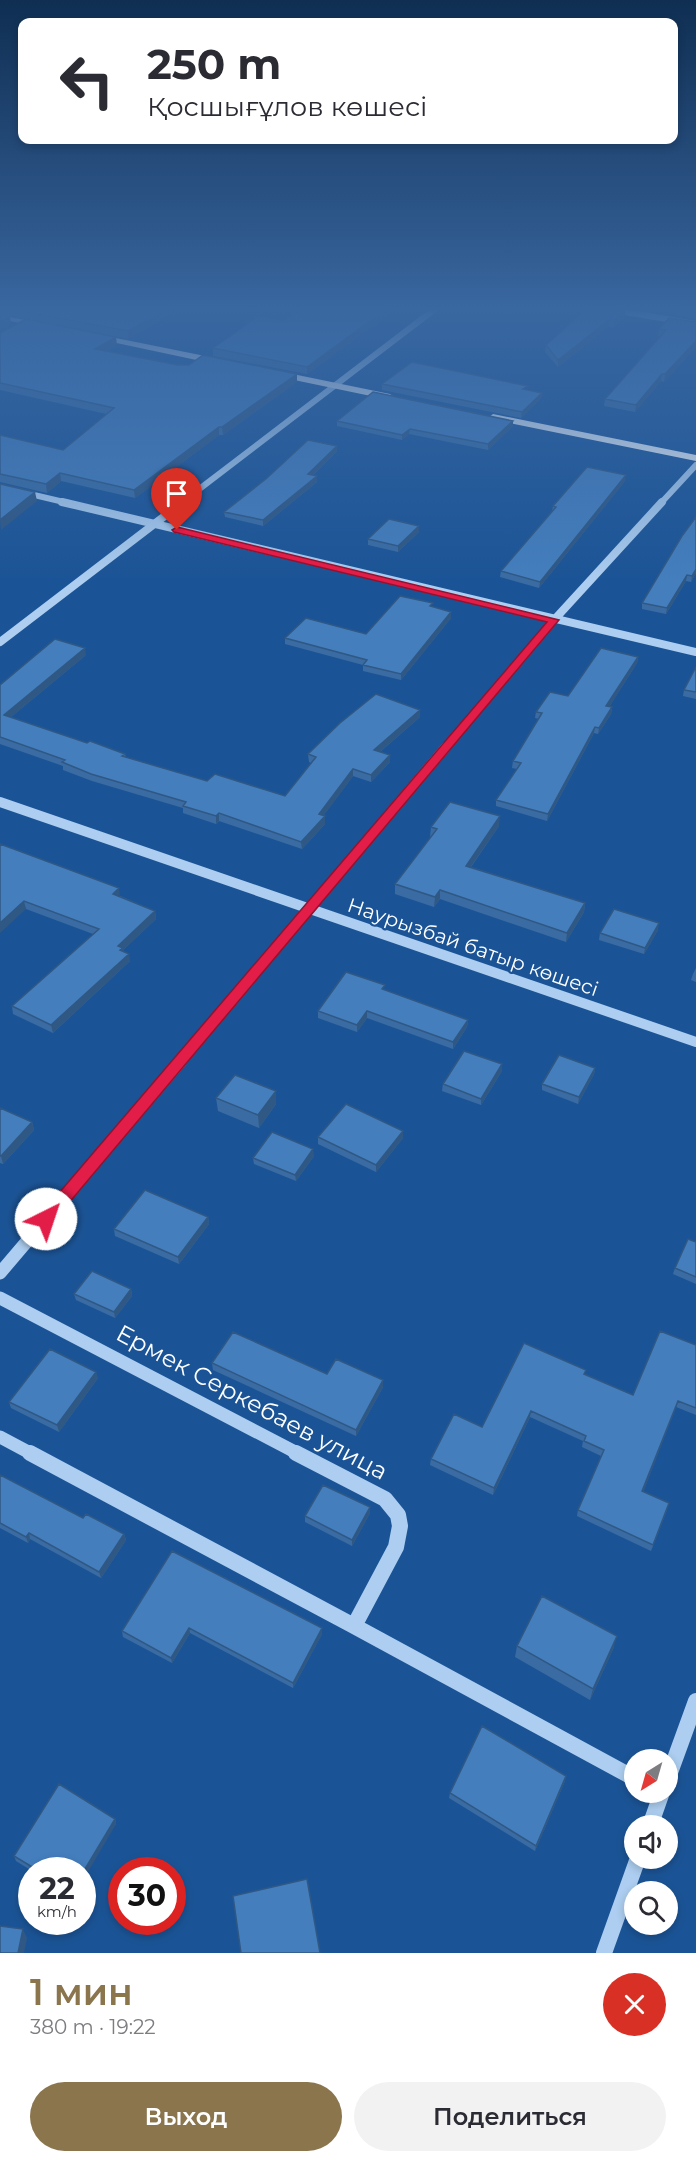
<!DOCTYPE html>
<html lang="ru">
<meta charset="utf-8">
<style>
body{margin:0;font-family:Montserrat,sans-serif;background:#f2f2f3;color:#2b2b33;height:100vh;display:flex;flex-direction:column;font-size:22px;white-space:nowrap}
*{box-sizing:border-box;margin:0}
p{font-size:20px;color:#7c7c81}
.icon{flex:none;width:33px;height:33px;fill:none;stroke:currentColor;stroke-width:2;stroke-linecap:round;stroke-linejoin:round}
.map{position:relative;height:1953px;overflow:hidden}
.panel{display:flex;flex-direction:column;background:#fff;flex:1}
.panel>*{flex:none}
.banner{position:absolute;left:18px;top:18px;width:660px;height:126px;border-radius:12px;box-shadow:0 3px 9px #0003;background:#fff;color:#2b2b33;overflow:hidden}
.needle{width:39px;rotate:217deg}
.controls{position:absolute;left:624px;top:1749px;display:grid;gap:12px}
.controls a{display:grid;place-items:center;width:54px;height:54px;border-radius:50%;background:#fff;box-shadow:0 3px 9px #0003;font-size:30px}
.speed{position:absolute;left:18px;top:1857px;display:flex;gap:12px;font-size:30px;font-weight:700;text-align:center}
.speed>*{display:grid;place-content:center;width:78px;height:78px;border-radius:50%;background:#fff;box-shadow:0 3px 9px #0003;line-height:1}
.speed small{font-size:15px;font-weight:400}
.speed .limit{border:9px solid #d22;background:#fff;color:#111}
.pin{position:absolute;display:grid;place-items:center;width:51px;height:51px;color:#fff;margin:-62px -26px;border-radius:50% 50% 50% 0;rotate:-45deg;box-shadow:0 0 6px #0007}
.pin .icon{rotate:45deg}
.me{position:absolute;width:66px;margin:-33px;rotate:41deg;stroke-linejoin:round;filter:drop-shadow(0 0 4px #0008)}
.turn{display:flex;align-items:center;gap:21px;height:126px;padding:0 30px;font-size:27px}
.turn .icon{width:78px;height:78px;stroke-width:2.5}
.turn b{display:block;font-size:42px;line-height:51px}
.round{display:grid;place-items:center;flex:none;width:63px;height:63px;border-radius:32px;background:#f2f2f3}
.overview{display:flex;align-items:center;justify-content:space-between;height:102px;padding:0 30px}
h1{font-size:36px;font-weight:600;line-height:45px;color:#8a754d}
.primary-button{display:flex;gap:12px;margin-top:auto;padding:12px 30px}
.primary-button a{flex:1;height:69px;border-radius:36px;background:#8a754d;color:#fff;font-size:24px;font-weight:600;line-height:69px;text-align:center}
.primary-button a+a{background:#f2f2f3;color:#2b2b33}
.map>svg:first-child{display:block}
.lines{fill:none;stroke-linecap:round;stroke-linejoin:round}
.minor-far4{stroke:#adcef0;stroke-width:6}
.minor-far3{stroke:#adcef0;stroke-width:8}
.minor-far2{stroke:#adcef0;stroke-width:10}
.minor-far1{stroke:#adcef0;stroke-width:13}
.minor{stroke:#adcef0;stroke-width:16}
.major{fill:#f6faff;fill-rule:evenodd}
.wall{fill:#3a6ca3}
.shaded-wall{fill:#305884}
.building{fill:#447ebd;stroke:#305884;stroke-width:1.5}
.route{fill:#e11d48;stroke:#92132f;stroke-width:1.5}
.labels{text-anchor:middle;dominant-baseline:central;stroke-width:4.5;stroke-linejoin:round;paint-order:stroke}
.street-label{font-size:20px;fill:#fff;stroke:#1b5496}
.near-street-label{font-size:24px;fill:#fff;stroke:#1b5496}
</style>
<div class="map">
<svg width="696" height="1953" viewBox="0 0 696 1953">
<rect width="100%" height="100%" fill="#1b5496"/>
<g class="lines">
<path class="minor-far4" d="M 608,309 L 696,324
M 0,487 L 68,503
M 181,503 L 435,309
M 661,503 L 696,465"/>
<path class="minor-far3" d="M 62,502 L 696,652
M 0,642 L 183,502
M 445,749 L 554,620 L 662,502"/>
<path class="minor-far2" d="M 0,802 L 696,1042
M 181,1060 L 446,747"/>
<path class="minor-far1" d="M 0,1273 L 182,1059
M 0,1298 L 299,1454
M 0,1437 L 32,1454"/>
<path class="minor" d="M 30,1453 L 354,1626
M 296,1453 L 385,1499 L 398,1515 L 400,1526 L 396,1547 L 354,1626 L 634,1778
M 668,1778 L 696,1701
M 650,1826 L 662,1792
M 604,1953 L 638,1858"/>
<path class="major" d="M 0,315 L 40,323 L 44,325 L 40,327 L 0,319 Z
M 96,334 L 220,359 L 224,362 L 220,365 L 93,338 L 92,336 Z
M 278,371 L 390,394 L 394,397 L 390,400 L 275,376 L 275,372 Z
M 493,414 L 696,455 L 696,461 L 490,419 L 489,417 Z"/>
</g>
<path class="wall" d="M 0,309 L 171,309 L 171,314 L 128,339 L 0,314 Z
M 301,309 L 396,309 L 307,374 L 213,356 L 213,348 L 284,321 Z
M 587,309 L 625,317 L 613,328 L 608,327 L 558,367 L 545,352 L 546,345 Z
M 677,309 L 696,309 L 696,319 L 676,315 Z
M 696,322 L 696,347 L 664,382 L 661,381 L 635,412 L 604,406 L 605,399 L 661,336 L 658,336 L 659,329 Z
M 0,333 L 117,345 L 106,351 L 178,365 L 297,382 L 223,435 L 219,435 L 135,498 L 61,481 L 47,493 L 0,482 L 0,435 L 63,450 L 106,414 L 0,390 Z
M 382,384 L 542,393 L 541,398 L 521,418 L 382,390 Z
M 337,421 L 513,426 L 488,450 L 409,434 L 402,440 L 337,426 Z
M 337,446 L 337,451 L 313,475 L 317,476 L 317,482 L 263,526 L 225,517 L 224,512 Z
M 625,481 L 539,588 L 500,577 L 501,571 L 552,511 L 553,506 Z
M 696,517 L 696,573 L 691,582 L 686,581 L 666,614 L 642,609 L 642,603 Z
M 419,532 L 398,552 L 368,545 L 368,539 Z
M 432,607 L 451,612 L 451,618 L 401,680 L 363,671 L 363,665 L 285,644 L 285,638 L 366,634 Z
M 86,655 L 11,717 L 87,743 L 125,754 L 126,758 L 207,781 L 285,796 L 311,763 L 309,762 L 308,754 L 420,717 L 380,752 L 390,762 L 371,782 L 353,776 L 323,816 L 325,824 L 302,849 L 219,821 L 216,824 L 183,813 L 183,808 L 92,781 L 63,770 L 63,766 L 0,744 L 0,685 Z
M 638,657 L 637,663 L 609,707 L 612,707 L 611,714 L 598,734 L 594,733 L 547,821 L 496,806 L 496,800 L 517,769 L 512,768 L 513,761 L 539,719 L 535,718 L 536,712 L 568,696 Z
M 696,667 L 696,699 L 683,696 L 684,690 Z
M 499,826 L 471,867 L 585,903 L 584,912 L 566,942 L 440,899 L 434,907 L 395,894 L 395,884 L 431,837 L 430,837 L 431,827 Z
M 0,844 L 155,911 L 156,919 L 123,950 L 130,961 L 53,1033 L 13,1014 L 12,1006 L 93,934 L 26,909 Z
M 658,930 L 644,954 L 599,940 L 600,933 Z
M 696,968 L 696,982 L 691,980 L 693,974 Z
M 385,990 L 468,1020 L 467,1027 L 453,1049 L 367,1018 L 357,1032 L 318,1018 L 318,1011 Z
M 595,1068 L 594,1074 L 578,1104 L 542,1090 L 542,1084 Z
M 502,1071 L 481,1105 L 442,1091 L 443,1084 Z
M 216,1098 L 276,1104 L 259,1128 L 218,1111 Z
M 0,1108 L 32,1122 L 34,1130 L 3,1164 L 0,1163 Z
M 318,1137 L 403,1138 L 376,1172 L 318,1144 Z
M 314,1156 L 296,1181 L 254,1164 L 253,1158 Z
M 208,1217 L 209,1224 L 179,1264 L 115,1236 L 114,1229 Z
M 696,1242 L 696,1284 L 673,1274 L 675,1268 Z
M 131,1289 L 132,1296 L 115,1318 L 76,1300 L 74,1294 Z
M 696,1345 L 696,1415 L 676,1407 L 643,1492 L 667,1510 L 651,1551 L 577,1516 L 578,1510 L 601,1456 L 582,1447 L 583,1441 L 530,1417 L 493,1495 L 430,1465 L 431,1459 L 482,1427 L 585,1375 L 633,1395 Z
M 212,1363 L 383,1380 L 383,1387 L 356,1436 L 213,1370 Z
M 98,1378 L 59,1432 L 11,1408 L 9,1402 Z
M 0,1475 L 83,1518 L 124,1534 L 126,1540 L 101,1578 L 30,1539 L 28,1543 L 0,1528 Z
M 370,1507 L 370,1513 L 352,1546 L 305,1522 L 305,1516 Z
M 172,1551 L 322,1634 L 293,1688 L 190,1633 L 172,1663 L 123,1637 L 122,1631 Z
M 517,1646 L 614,1647 L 590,1700 L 515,1657 Z
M 565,1781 L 535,1851 L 449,1798 L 450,1793 Z
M 115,1819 L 116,1824 L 82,1870 L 32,1871 L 16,1861 L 14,1856 Z"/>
<path class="shaded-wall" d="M 168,309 L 171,309 L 171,314 L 128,339 L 128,331 Z
M 386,309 L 396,309 L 307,374 L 307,367 Z
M 625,310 L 625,317 L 613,328 L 614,321 Z
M 10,316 L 11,324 L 0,330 L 0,322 Z
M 609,320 L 608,327 L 558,367 L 558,360 Z
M 116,337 L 117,345 L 95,357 L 95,349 Z
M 696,341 L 696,347 L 664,382 L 665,374 Z
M 297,374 L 297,382 L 223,435 L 222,427 Z
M 662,374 L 661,381 L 635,412 L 636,405 Z
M 542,393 L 541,398 L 521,418 L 522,412 Z
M 513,421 L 513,426 L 488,450 L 488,444 Z
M 219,427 L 219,435 L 135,498 L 134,490 Z
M 410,429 L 409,434 L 402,440 L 402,435 Z
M 337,446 L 337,451 L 308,480 L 308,474 Z
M 60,473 L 61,481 L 47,493 L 46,484 Z
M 626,475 L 625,481 L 539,588 L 540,582 Z
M 317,476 L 317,482 L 263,526 L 263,520 Z
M 35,492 L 37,501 L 1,530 L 0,520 Z
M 419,526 L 419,532 L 398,552 L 398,546 Z
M 696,569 L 696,573 L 691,582 L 692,576 Z
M 687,575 L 686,581 L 666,614 L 667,608 Z
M 451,612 L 451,618 L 401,680 L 401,674 Z
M 85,648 L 86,655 L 5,722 L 4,715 Z
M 638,657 L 637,663 L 606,712 L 606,706 Z
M 612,707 L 611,714 L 598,734 L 599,728 Z
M 420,710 L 420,717 L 374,757 L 374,750 Z
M 595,727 L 594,733 L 547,821 L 548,814 Z
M 390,755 L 390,762 L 371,782 L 371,775 Z
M 353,769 L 353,776 L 319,822 L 319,814 Z
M 219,813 L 219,821 L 216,824 L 216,816 Z
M 325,816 L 325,824 L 302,849 L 301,842 Z
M 500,816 L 499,826 L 465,875 L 466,866 Z
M 119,888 L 120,896 L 115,902 L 113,894 Z
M 440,890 L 440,899 L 434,907 L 435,897 Z
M 24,901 L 26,909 L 0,933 L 0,923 Z
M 585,903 L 584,912 L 566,942 L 567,933 Z
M 155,911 L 156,919 L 123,950 L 124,955 L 118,946 Z
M 659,923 L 658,930 L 644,954 L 645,948 Z
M 129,954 L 130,961 L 53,1033 L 51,1025 Z
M 367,1011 L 367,1018 L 357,1032 L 357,1025 Z
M 468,1020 L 467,1027 L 453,1049 L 453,1042 Z
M 502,1064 L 502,1071 L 481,1105 L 481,1099 Z
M 595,1068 L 594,1074 L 578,1104 L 579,1097 Z
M 276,1091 L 276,1104 L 259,1128 L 258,1115 Z
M 32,1122 L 34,1130 L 3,1164 L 1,1156 Z
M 403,1131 L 403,1138 L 376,1172 L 376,1165 Z
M 313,1149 L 314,1156 L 296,1181 L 295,1175 Z
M 208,1217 L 209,1224 L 179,1264 L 178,1257 Z
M 131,1289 L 132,1296 L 115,1318 L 114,1312 Z
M 96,1372 L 98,1378 L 59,1432 L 57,1425 Z
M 383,1380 L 383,1387 L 356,1436 L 356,1430 Z
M 678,1401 L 676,1407 L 641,1498 L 642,1491 Z
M 531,1411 L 530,1417 L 493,1495 L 494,1488 Z
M 370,1507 L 370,1513 L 352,1546 L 352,1540 Z
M 29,1533 L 30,1539 L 28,1543 L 26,1537 Z
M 124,1534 L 126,1540 L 101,1578 L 99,1572 Z
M 189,1628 L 190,1633 L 172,1663 L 171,1658 Z
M 322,1628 L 322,1634 L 293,1688 L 293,1683 Z
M 617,1636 L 614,1647 L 590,1700 L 593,1689 Z
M 566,1776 L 565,1781 L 535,1851 L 536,1846 Z
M 115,1819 L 116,1824 L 82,1882 L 82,1874 Z
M 23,1929 L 27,1938 L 24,1953 L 18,1953 Z"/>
<path class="building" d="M 11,309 L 168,309 L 128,331 Z
M 301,309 L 386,309 L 307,367 L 213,348 L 259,316 L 284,321 Z
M 587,309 L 616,309 L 625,310 L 614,321 L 609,320 L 558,360 L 546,345 Z
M 677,309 L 696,309 L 696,312 Z
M 0,314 L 10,316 L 0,322 Z
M 669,318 L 696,322 L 696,341 L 665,374 L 662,374 L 636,405 L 605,399 L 666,330 L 659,329 Z
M 26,319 L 116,337 L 95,349 L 178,365 L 189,365 L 203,355 L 297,374 L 222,427 L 219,427 L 134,490 L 60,473 L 46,484 L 0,474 L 0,435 L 63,450 L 114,408 L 0,383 L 0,333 Z
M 412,362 L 528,386 L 523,389 L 542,393 L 522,412 L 382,384 Z
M 373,392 L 513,421 L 488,444 L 410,429 L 402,435 L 337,421 Z
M 308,440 L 337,446 L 308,474 L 317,476 L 263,520 L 224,512 L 267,478 Z
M 587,467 L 626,475 L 540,582 L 501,571 L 556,507 L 553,506 Z
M 0,484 L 35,492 L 0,520 Z
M 696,517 L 696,569 L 692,576 L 687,575 L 667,608 L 642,603 L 682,536 Z
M 389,519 L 419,526 L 398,546 L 368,539 Z
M 400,596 L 433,603 L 430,606 L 451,612 L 401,674 L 363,665 L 367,660 L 285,638 L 306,618 L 366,634 Z
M 55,639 L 85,648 L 4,715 L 87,743 L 90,741 L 125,754 L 122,756 L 207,781 L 215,774 L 285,796 L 316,757 L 308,754 L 340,723 L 376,694 L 420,710 L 374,750 L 390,755 L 371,775 L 353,769 L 319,814 L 325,816 L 301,842 L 219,813 L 216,816 L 183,806 L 186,802 L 91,774 L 62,762 L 65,760 L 0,737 L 0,685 Z
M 601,648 L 638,657 L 606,706 L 612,707 L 599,728 L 595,727 L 548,814 L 496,800 L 521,763 L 513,761 L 542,713 L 536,712 L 550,692 L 568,696 Z
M 696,667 L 696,692 L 684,690 Z
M 450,802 L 500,816 L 466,866 L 585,903 L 567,933 L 440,890 L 435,897 L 395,884 L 437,829 L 431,827 Z
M 0,844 L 119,888 L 113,894 L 155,911 L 118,946 L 123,948 L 120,950 L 129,954 L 51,1025 L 12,1006 L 99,929 L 24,901 L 0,923 Z
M 614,909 L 659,923 L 645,948 L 600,933 Z
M 346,972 L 385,985 L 382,989 L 468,1020 L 453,1042 L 367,1011 L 357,1025 L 318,1011 Z
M 464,1051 L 502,1064 L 481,1099 L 443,1084 Z
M 559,1055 L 595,1068 L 579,1097 L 542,1084 Z
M 235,1075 L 276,1091 L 258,1115 L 216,1098 Z
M 346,1104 L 403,1131 L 376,1165 L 318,1137 Z
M 0,1108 L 32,1122 L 1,1156 L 0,1156 Z
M 272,1132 L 313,1149 L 295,1175 L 253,1158 Z
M 145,1190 L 208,1217 L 178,1257 L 114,1229 Z
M 688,1239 L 696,1242 L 696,1277 L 675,1268 Z
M 92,1271 L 131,1289 L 114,1312 L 74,1294 Z
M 660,1331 L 696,1345 L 696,1408 L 678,1401 L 642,1491 L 669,1503 L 653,1545 L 578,1510 L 604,1450 L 584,1441 L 586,1436 L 531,1411 L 494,1488 L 431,1459 L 454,1414 L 482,1427 L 524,1343 L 586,1370 L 584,1374 L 633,1395 Z
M 233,1332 L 327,1374 L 336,1359 L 383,1380 L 356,1430 L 212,1363 Z
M 50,1349 L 96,1372 L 57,1425 L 9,1402 Z
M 0,1475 L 83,1518 L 86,1514 L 124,1534 L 99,1572 L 29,1533 L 26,1537 L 0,1523 Z
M 323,1485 L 370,1507 L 352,1540 L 305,1516 Z
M 172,1551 L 322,1628 L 293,1683 L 189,1628 L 171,1658 L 122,1631 Z
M 542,1596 L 617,1636 L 593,1689 L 517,1646 Z
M 482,1726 L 566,1776 L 536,1846 L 450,1793 Z
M 59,1784 L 115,1819 L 82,1874 L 82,1870 L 37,1870 L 14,1856 Z
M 307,1879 L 320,1953 L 241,1953 L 233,1896 Z
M 0,1926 L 23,1929 L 18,1953 L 0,1953 Z"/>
<linearGradient id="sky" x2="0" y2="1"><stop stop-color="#0f2e52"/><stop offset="0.53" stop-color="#3967a0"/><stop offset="1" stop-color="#3967a0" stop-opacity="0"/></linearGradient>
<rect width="696" height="582" fill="url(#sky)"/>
<path class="route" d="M 177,527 L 559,620 L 52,1223 L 46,1225 L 41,1223 L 38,1219 L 41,1214 L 547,622 L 174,532 L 172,530 Z"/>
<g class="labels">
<g class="street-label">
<text transform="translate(473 947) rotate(19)">Наурызбай батыр көшесі</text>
</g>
<g class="near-street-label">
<text transform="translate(252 1402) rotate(28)">Ермек Серкебаев улица</text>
</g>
</g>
</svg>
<div class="controls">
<a><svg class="needle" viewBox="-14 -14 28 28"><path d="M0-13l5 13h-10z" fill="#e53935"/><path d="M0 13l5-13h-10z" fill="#7c7c81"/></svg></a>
<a><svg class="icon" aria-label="sound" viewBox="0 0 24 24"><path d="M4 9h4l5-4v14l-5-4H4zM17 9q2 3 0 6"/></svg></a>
<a><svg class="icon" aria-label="search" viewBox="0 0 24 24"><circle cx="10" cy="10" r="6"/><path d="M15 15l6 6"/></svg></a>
</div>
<div class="speed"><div>22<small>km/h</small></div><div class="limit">30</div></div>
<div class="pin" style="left:177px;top:530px;background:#d93025"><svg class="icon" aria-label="arrive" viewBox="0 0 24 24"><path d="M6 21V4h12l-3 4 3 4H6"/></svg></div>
<svg class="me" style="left:46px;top:1219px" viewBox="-20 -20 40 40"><circle r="19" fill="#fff"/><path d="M0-13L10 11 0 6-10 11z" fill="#e11d48"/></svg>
<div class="banner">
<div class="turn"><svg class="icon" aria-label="left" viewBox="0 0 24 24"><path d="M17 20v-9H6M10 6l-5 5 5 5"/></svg><div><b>250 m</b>Қосшығұлов көшесі</div></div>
</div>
</div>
<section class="panel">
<div class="overview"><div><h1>1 мин</h1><p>380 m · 19:22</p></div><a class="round" style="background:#d93025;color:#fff"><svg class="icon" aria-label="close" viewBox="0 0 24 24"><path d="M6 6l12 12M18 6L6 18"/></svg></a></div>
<div class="primary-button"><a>Выход</a><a>Поделиться</a></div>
</section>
